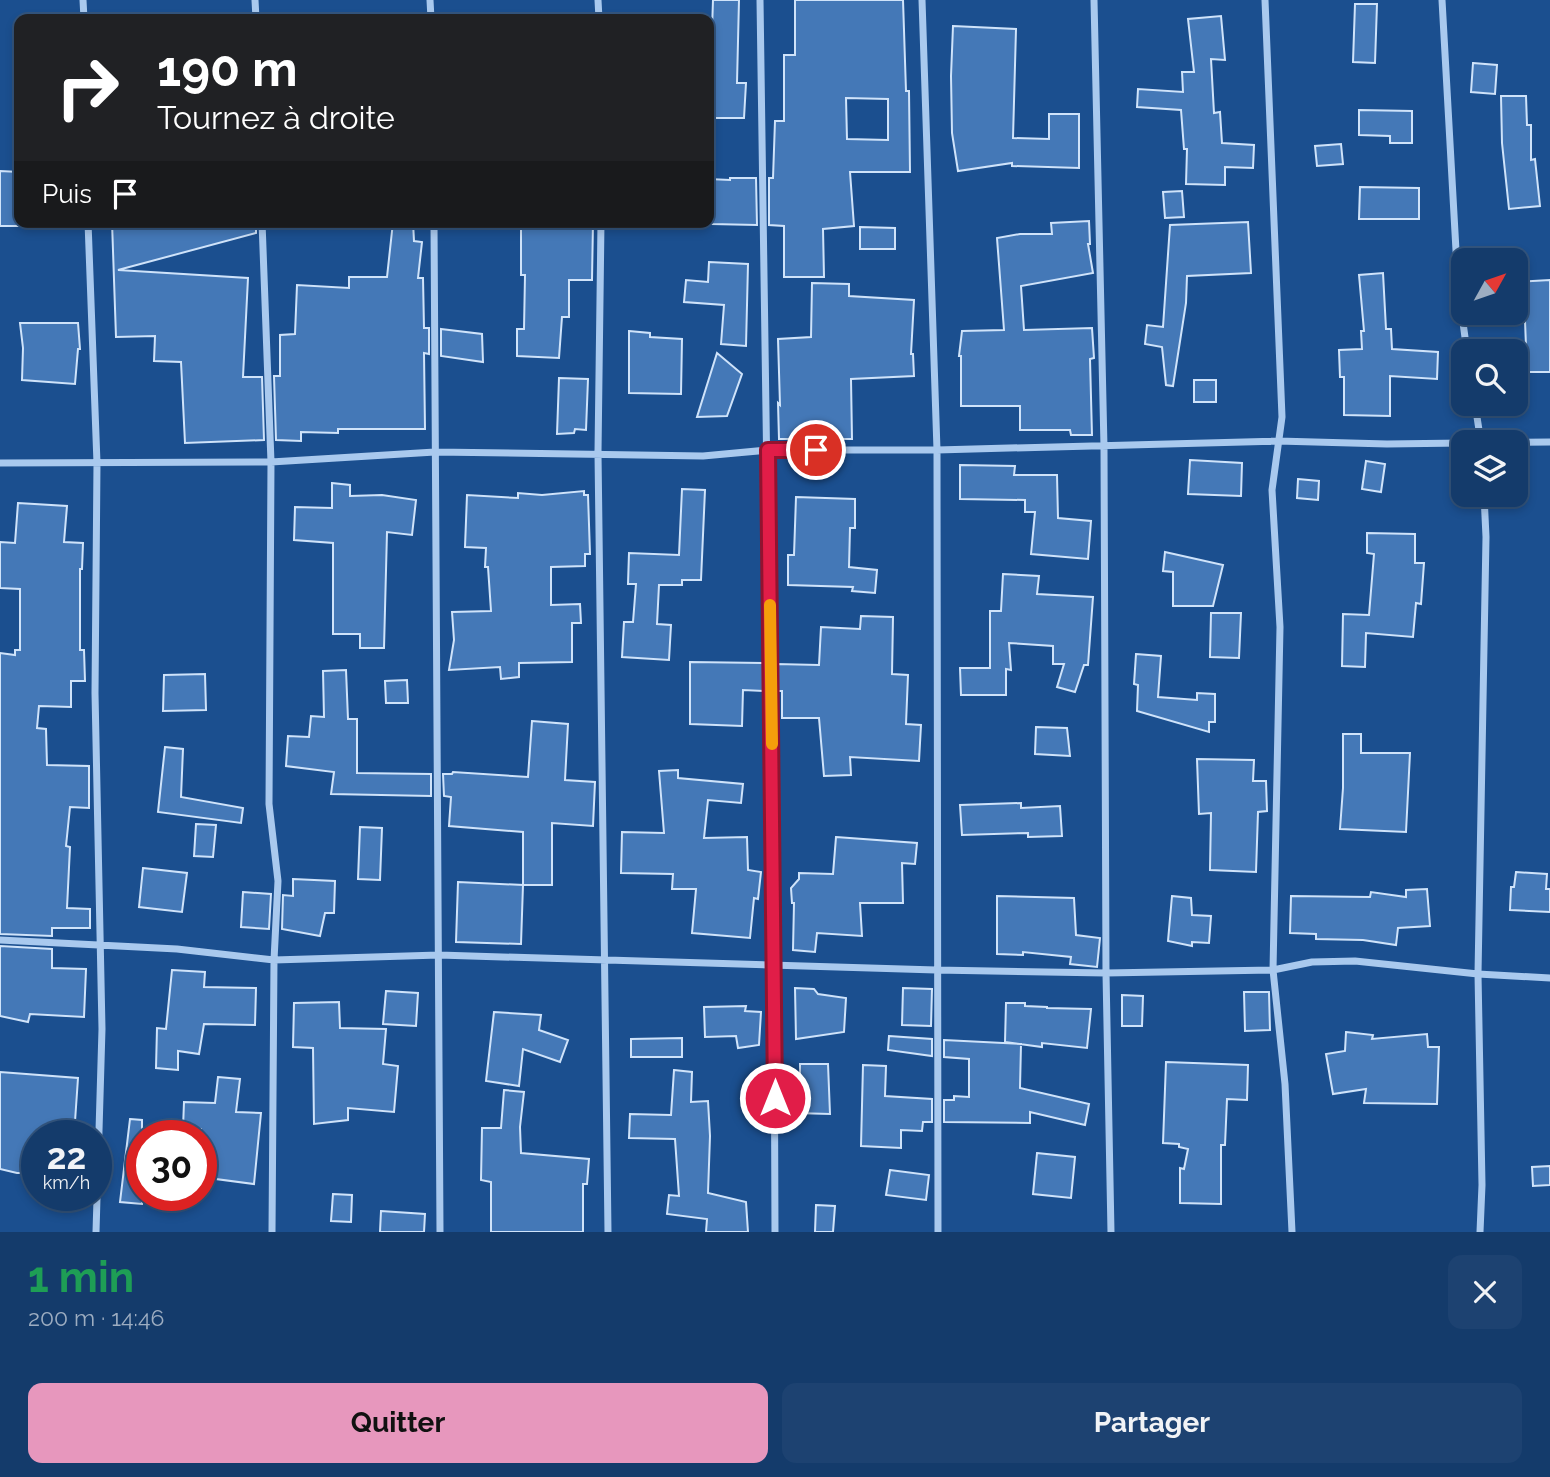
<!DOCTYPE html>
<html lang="fr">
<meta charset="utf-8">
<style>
body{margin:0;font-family:Raleway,sans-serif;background:#1d4271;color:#f1f3f6;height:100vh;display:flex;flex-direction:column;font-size:26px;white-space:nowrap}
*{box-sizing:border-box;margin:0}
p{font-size:23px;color:#9dadc1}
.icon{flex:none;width:38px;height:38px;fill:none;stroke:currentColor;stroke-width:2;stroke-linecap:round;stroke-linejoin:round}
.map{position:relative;height:1232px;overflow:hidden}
.details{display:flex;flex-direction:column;background:#143b6b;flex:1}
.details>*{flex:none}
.top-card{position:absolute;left:14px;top:14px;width:700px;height:214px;border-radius:14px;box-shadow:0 4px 10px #0003,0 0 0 2px #33557e;background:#202124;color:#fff;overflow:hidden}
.needle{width:46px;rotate:50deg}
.tools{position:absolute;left:1451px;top:248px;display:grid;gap:14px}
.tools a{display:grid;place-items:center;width:77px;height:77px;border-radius:14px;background:#143b6b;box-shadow:0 4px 10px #0003,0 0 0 2px #33557e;font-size:35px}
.speed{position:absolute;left:21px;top:1120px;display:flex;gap:14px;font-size:35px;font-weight:700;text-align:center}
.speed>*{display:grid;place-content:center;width:91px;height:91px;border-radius:50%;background:#143b6b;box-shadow:0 4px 10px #0003,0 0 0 2px #33557e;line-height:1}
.speed small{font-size:18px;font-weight:400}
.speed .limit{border:10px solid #d22;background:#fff;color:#111}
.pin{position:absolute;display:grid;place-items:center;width:60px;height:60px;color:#fff;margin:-30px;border:4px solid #fff;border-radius:50%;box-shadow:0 2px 7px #0007}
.me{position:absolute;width:77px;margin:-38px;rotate:0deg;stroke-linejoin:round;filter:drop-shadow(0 0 5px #0008)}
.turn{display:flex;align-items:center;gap:24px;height:147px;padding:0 28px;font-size:32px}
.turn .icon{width:91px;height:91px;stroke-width:2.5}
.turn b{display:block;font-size:49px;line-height:60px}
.then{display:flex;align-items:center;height:66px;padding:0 28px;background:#0003;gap:14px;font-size:26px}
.round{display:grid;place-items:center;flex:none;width:74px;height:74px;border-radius:14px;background:#1d4271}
.summary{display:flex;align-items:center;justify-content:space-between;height:119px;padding:0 28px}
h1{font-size:42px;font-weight:700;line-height:52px;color:#1e9e55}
.cta{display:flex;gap:14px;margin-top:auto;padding:14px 28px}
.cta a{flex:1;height:80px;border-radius:14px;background:#e797bd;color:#111;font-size:28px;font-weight:700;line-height:80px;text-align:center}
.cta a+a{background:#1d4271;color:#f1f3f6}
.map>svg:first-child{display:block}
.building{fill:#4478b7;stroke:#cfe3fa;stroke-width:2;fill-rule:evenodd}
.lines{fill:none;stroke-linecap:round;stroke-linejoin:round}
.minor{stroke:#a9c9ee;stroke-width:7}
.route-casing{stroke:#92132f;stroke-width:18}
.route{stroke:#e11d48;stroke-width:12}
.slow{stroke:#f59e0b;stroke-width:12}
</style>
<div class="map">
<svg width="1550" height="1232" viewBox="0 0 1550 1232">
<rect width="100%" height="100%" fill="#1b4f8f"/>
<path class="building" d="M 713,0 L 739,0 L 737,83 L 746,83 L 744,118 L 709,118 Z
M 795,0 L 903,0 L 906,91 L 909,91 L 910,172 L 850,172 L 854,226 L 823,229 L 824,277 L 784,277 L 784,226 L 769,225 L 769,178 L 773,178 L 775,121 L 784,121 L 784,55 L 795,55 ZM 846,98 L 888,99 L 888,140 L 847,139 Z
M 1355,4 L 1377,4 L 1375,63 L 1353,62 Z
M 1221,16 L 1225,60 L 1211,59 L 1214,113 L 1220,112 L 1222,143 L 1254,145 L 1253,168 L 1225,167 L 1225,185 L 1186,184 L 1187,149 L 1184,149 L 1181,110 L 1137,107 L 1138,89 L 1183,92 L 1182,72 L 1194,72 L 1188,19 Z
M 953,26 L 1016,29 L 1013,138 L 1049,139 L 1049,114 L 1079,114 L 1079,168 L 1012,166 L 1012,163 L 958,171 L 952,133 L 951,76 Z
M 1473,63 L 1497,65 L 1495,94 L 1471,92 Z
M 1501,96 L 1526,96 L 1527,125 L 1531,125 L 1531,160 L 1535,159 L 1540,206 L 1509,209 L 1502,143 Z
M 1359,110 L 1412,111 L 1412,143 L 1390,143 L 1390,136 L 1359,135 Z
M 1341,144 L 1343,164 L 1317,166 L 1315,146 Z
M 0,171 L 19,172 L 19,226 L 0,226 Z
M 730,178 L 756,178 L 757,225 L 711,224 L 709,222 L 709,179 L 730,180 Z
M 1360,187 L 1419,188 L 1419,219 L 1359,219 Z
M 1182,191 L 1184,217 L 1165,218 L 1163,192 Z
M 1089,221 L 1090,244 L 1088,244 L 1093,273 L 1021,286 L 1024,330 L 1092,328 L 1094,358 L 1090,359 L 1092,435 L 1071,435 L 1070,430 L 1020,430 L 1020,406 L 961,406 L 961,356 L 959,356 L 962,331 L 1004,330 L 997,238 L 1020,234 L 1052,234 L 1051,223 Z
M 112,222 L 256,222 L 256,233 L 118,270 L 248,278 L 243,377 L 262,377 L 264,440 L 185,443 L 181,362 L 154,361 L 155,336 L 116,337 Z
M 393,222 L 413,222 L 414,241 L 422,242 L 418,278 L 423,278 L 424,328 L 429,328 L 429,354 L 424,353 L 425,429 L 338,429 L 338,433 L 301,432 L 301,441 L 276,440 L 274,376 L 280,376 L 280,335 L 295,334 L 297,285 L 349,288 L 349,277 L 387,277 Z
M 559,222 L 593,222 L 592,280 L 569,280 L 569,317 L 562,317 L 559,358 L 517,356 L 517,329 L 524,329 L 525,275 L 521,275 L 521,226 L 559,226 Z
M 1248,222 L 1251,273 L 1187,276 L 1186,303 L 1173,386 L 1166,385 L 1162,347 L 1145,344 L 1147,325 L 1163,327 L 1170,225 Z
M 860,227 L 895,228 L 895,249 L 860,249 Z
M 709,262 L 748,264 L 746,346 L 721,344 L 724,305 L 684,302 L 686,280 L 708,282 Z
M 1383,273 L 1386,329 L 1391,329 L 1392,349 L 1438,352 L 1437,379 L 1390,376 L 1390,416 L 1344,415 L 1344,377 L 1340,377 L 1339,350 L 1362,349 L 1361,331 L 1364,331 L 1359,275 Z
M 1550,280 L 1550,372 L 1527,372 L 1525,321 L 1514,320 L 1516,282 Z
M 812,283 L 849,284 L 849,296 L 914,300 L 911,354 L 913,354 L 914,376 L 851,379 L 852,439 L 779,439 L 778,403 L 780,405 L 778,339 L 811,337 Z
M 20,323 L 78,323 L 80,349 L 78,349 L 75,384 L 22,380 L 23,348 Z
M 441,329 L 482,334 L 483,362 L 441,356 Z
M 629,331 L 650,333 L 650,337 L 682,339 L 681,394 L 629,393 Z
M 717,353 L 742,374 L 727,416 L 697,417 Z
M 559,378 L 588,379 L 586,430 L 575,429 L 574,433 L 557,434 Z
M 1194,380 L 1216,380 L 1216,402 L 1194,402 Z
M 1190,460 L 1242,463 L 1241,496 L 1188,494 Z
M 1366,461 L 1385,464 L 1381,492 L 1362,489 Z
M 960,465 L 1015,466 L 1014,475 L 1057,475 L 1058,518 L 1091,521 L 1088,559 L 1031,554 L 1035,512 L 1025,512 L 1025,500 L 960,499 Z
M 1298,479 L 1319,481 L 1318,500 L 1297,498 Z
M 332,483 L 350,485 L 350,496 L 382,495 L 416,500 L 412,535 L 387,532 L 384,648 L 360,648 L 360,634 L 333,634 L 333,543 L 294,540 L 295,507 L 332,508 Z
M 682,489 L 705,490 L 701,580 L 682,580 L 682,585 L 659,585 L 657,624 L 671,625 L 669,660 L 622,657 L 624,622 L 633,622 L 636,584 L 628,584 L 629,553 L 679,555 Z
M 584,491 L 584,495 L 588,495 L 590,554 L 585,554 L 585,566 L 551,567 L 551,605 L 580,604 L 581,623 L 572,623 L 572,662 L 519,663 L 519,677 L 501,679 L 500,667 L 449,670 L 454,640 L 452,612 L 491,611 L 488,567 L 485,567 L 486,548 L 465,547 L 467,495 L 518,498 L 518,493 L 542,495 Z
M 796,497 L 855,499 L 855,528 L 850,528 L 849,567 L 877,570 L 875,593 L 852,591 L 853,587 L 788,585 L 788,555 L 794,555 Z
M 18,503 L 67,506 L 64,542 L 83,543 L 82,569 L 80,569 L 80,650 L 84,650 L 85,681 L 71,681 L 71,707 L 39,706 L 37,728 L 46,729 L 47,765 L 89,766 L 89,808 L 70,807 L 66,846 L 70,847 L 67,908 L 90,909 L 90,928 L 52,928 L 52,936 L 0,934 L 0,653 L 15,655 L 15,650 L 20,650 L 20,589 L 0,588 L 0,542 L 15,543 Z
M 1367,533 L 1415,534 L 1415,563 L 1424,563 L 1421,604 L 1416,603 L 1413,637 L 1366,633 L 1365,667 L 1342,666 L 1343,614 L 1369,615 L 1374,554 L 1367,553 Z
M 1165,552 L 1223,565 L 1213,606 L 1173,606 L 1173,572 L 1163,571 Z
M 1003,574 L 1039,576 L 1037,594 L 1093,597 L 1088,665 L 1084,665 L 1075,692 L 1057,687 L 1064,664 L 1053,664 L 1053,646 L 1009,643 L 1011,670 L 1006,669 L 1006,695 L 961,695 L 960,668 L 990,668 L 990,611 L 1001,611 Z
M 1211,613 L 1241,613 L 1239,658 L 1210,657 Z
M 861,616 L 893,617 L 892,674 L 908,675 L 906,724 L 921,725 L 919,761 L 850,757 L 851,775 L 824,776 L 819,718 L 782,718 L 782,691 L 776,691 L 776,664 L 819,665 L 821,627 L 860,629 Z
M 1136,654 L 1161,656 L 1158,697 L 1197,700 L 1197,693 L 1215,694 L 1215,722 L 1209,722 L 1209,732 L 1137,711 L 1138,685 L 1134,684 Z
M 690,662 L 763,663 L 764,691 L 743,690 L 742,726 L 690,724 Z
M 346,670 L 348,719 L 357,719 L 357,773 L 431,774 L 431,796 L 331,794 L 334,772 L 286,766 L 288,736 L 309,737 L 311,716 L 324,717 L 323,671 Z
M 205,674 L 206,710 L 163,711 L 164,675 Z
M 407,680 L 408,703 L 386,703 L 385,681 Z
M 532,721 L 568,724 L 565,780 L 595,782 L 593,826 L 552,823 L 552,885 L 523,885 L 523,832 L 449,826 L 451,797 L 444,796 L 443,774 L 452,774 L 453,772 L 528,777 Z
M 1036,727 L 1067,728 L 1070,756 L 1035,754 Z
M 1343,734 L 1361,734 L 1361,753 L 1410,753 L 1406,832 L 1340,829 L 1343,788 Z
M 165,747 L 183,749 L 181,797 L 243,808 L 241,823 L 158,812 Z
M 1197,759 L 1254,760 L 1253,781 L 1266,781 L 1267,811 L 1258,812 L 1256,872 L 1210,870 L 1211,813 L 1199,814 Z
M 678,770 L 678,778 L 743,784 L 741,803 L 708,800 L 704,838 L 747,837 L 748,870 L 761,872 L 758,899 L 754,898 L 750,938 L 692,933 L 696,889 L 672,889 L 673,874 L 621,873 L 622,832 L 664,833 L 659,771 Z
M 1021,803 L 1021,808 L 1060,806 L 1062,836 L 1028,837 L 1028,833 L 962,835 L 960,805 Z
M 196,824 L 216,825 L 213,857 L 194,856 Z
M 360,827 L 382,828 L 380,880 L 358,879 Z
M 836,837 L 917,843 L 915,864 L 902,863 L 903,903 L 860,903 L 862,936 L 817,933 L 815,952 L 793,950 L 794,903 L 792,903 L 791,888 L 799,879 L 799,873 L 833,874 Z
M 143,868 L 187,873 L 182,912 L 139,907 Z
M 1516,872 L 1547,874 L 1546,889 L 1550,889 L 1550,912 L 1510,910 L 1511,887 L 1514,887 Z
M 293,879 L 335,881 L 334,913 L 325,913 L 320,936 L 282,929 L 283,895 L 293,896 Z
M 458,882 L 523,885 L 521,944 L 456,942 Z
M 1427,889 L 1430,926 L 1398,928 L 1396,945 L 1363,940 L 1316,939 L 1316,934 L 1290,933 L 1291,896 L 1370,897 L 1371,892 L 1406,897 L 1406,890 Z
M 243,892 L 271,894 L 269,929 L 241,927 Z
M 997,896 L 1074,898 L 1076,935 L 1100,938 L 1097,967 L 1070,964 L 1071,957 L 1023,952 L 1023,955 L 997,954 Z
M 1172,896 L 1191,898 L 1192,915 L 1211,916 L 1209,943 L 1192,942 L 1192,946 L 1168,941 Z
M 0,946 L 52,949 L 52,968 L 86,969 L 84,1017 L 30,1014 L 28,1022 L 0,1016 Z
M 172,970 L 205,972 L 204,987 L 256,988 L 255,1025 L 204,1024 L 199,1054 L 178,1051 L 178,1070 L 156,1068 L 157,1028 L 166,1029 Z
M 795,988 L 814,989 L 818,994 L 846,998 L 844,1032 L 796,1039 Z
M 903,988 L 932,989 L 931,1026 L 902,1025 Z
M 386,991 L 418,993 L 416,1026 L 383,1024 Z
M 1244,992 L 1269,992 L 1270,1030 L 1245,1031 Z
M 1122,995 L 1143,996 L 1142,1026 L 1122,1026 Z
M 339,1002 L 340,1028 L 386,1029 L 383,1064 L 398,1066 L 394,1112 L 348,1108 L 348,1120 L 314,1124 L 313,1048 L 293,1047 L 294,1003 Z
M 1006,1003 L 1025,1003 L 1025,1006 L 1047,1007 L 1047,1008 L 1091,1009 L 1087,1048 L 1042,1043 L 1042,1047 L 1005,1042 Z
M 746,1006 L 745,1011 L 761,1012 L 759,1045 L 738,1048 L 736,1036 L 705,1037 L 704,1007 Z
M 494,1012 L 541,1015 L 539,1030 L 568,1040 L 560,1062 L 523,1049 L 519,1086 L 486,1081 Z
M 1346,1032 L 1373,1035 L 1372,1039 L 1427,1034 L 1428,1047 L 1439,1047 L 1437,1104 L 1364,1103 L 1366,1089 L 1333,1094 L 1326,1054 L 1345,1051 Z
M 889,1036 L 932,1039 L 932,1056 L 888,1050 Z
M 682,1038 L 682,1057 L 631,1057 L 631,1039 Z
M 944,1040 L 1021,1044 L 1020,1088 L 1089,1104 L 1085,1125 L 1030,1112 L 1030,1123 L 944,1122 L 944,1100 L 954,1100 L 954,1096 L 969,1097 L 969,1059 L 944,1057 Z
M 1166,1062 L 1248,1065 L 1247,1100 L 1227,1099 L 1225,1145 L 1221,1145 L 1221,1204 L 1180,1203 L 1180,1168 L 1184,1169 L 1188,1149 L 1179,1147 L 1179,1144 L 1163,1143 Z
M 800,1064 L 828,1064 L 830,1114 L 795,1113 L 796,1090 L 800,1090 Z
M 863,1065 L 886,1066 L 885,1096 L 932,1099 L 932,1122 L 923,1122 L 922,1131 L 901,1130 L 901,1148 L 861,1146 Z
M 674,1070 L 692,1072 L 691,1102 L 708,1101 L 710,1136 L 708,1193 L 746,1202 L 748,1232 L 706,1232 L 707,1219 L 667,1214 L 669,1195 L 679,1196 L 675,1139 L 629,1138 L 630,1114 L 671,1115 Z
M 0,1072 L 78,1078 L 74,1136 L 37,1136 L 37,1173 L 17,1173 L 0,1169 Z
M 218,1077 L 240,1079 L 236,1112 L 261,1113 L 254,1184 L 201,1177 L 201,1129 L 183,1128 L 184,1102 L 215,1103 Z
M 504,1090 L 524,1092 L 520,1127 L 521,1153 L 589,1159 L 587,1184 L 583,1184 L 583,1232 L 491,1232 L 491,1182 L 481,1180 L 482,1128 L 501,1128 Z
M 130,1119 L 142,1120 L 142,1204 L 120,1202 Z
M 1037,1153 L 1075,1157 L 1071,1198 L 1033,1194 Z
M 1550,1166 L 1550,1185 L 1533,1186 L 1532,1167 Z
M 890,1170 L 929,1175 L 926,1200 L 886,1195 Z
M 333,1194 L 352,1195 L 351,1222 L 331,1221 Z
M 816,1205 L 835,1206 L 833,1232 L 815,1232 Z
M 381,1211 L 425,1214 L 424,1232 L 380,1232 Z"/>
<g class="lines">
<path class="minor" d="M 83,0 L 84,19
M 255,0 L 256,19
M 430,0 L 431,19
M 598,0 L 599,19
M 760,0 L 774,964 L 775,1232
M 922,0 L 937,450 L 938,1232
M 1094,0 L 1104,447 L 1106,973 L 1111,1232
M 1265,0 L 1282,417 L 1272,490 L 1280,627 L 1273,970 L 1285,1084 L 1292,1232
M 1442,0 L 1458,286 L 1467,352
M 88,222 L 97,463 L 95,693 L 102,1029 L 96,1232
M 262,222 L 271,462 L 269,804 L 278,881 L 274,960 L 272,1232
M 434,222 L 440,1232
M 601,222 L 598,453 L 608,1232
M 1475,404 L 1481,443
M 1470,443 L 1550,442
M 0,463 L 271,462 L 435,452 L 703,456 L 768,450 L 937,450 L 1278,441 L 1387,444 L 1463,443
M 0,940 L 177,949 L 274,960 L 439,955 L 936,970 L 1106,973 L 1273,970 L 1312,962 L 1355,961 L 1478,974 L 1550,978
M 1480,1232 L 1482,1185 L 1478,974 L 1486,537 L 1484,495"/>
</g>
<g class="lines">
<defs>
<path id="route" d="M 775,1098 L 768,450 L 816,450"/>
</defs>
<use href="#route" class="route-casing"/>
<use href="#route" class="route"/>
<path class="slow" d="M 770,605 L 772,744"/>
</g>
</svg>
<div class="tools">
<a><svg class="needle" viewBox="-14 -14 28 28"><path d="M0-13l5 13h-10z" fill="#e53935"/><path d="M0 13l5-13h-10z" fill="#9dadc1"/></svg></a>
<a><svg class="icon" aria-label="search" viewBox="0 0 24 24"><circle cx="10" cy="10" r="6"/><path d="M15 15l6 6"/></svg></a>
<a><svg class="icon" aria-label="layers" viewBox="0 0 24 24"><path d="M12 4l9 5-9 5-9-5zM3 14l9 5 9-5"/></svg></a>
</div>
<div class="speed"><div>22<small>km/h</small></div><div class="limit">30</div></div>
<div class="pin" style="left:816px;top:450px;background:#d93025"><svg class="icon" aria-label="arrive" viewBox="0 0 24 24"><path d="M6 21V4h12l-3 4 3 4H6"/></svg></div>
<svg class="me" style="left:775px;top:1098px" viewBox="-20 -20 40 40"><circle r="17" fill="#e11d48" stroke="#fff" stroke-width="3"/><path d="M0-11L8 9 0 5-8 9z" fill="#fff"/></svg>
<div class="top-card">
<div class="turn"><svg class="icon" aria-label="right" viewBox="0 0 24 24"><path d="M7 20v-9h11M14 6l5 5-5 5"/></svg><div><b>190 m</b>Tournez à droite</div></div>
<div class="then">Puis<svg class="icon" aria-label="arrive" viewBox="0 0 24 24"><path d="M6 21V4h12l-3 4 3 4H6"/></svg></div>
</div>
</div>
<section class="details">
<div class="summary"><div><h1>1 min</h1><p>200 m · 14:46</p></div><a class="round"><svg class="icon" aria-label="close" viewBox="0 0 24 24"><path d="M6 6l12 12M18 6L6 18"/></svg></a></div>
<div class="cta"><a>Quitter</a><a>Partager</a></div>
</section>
